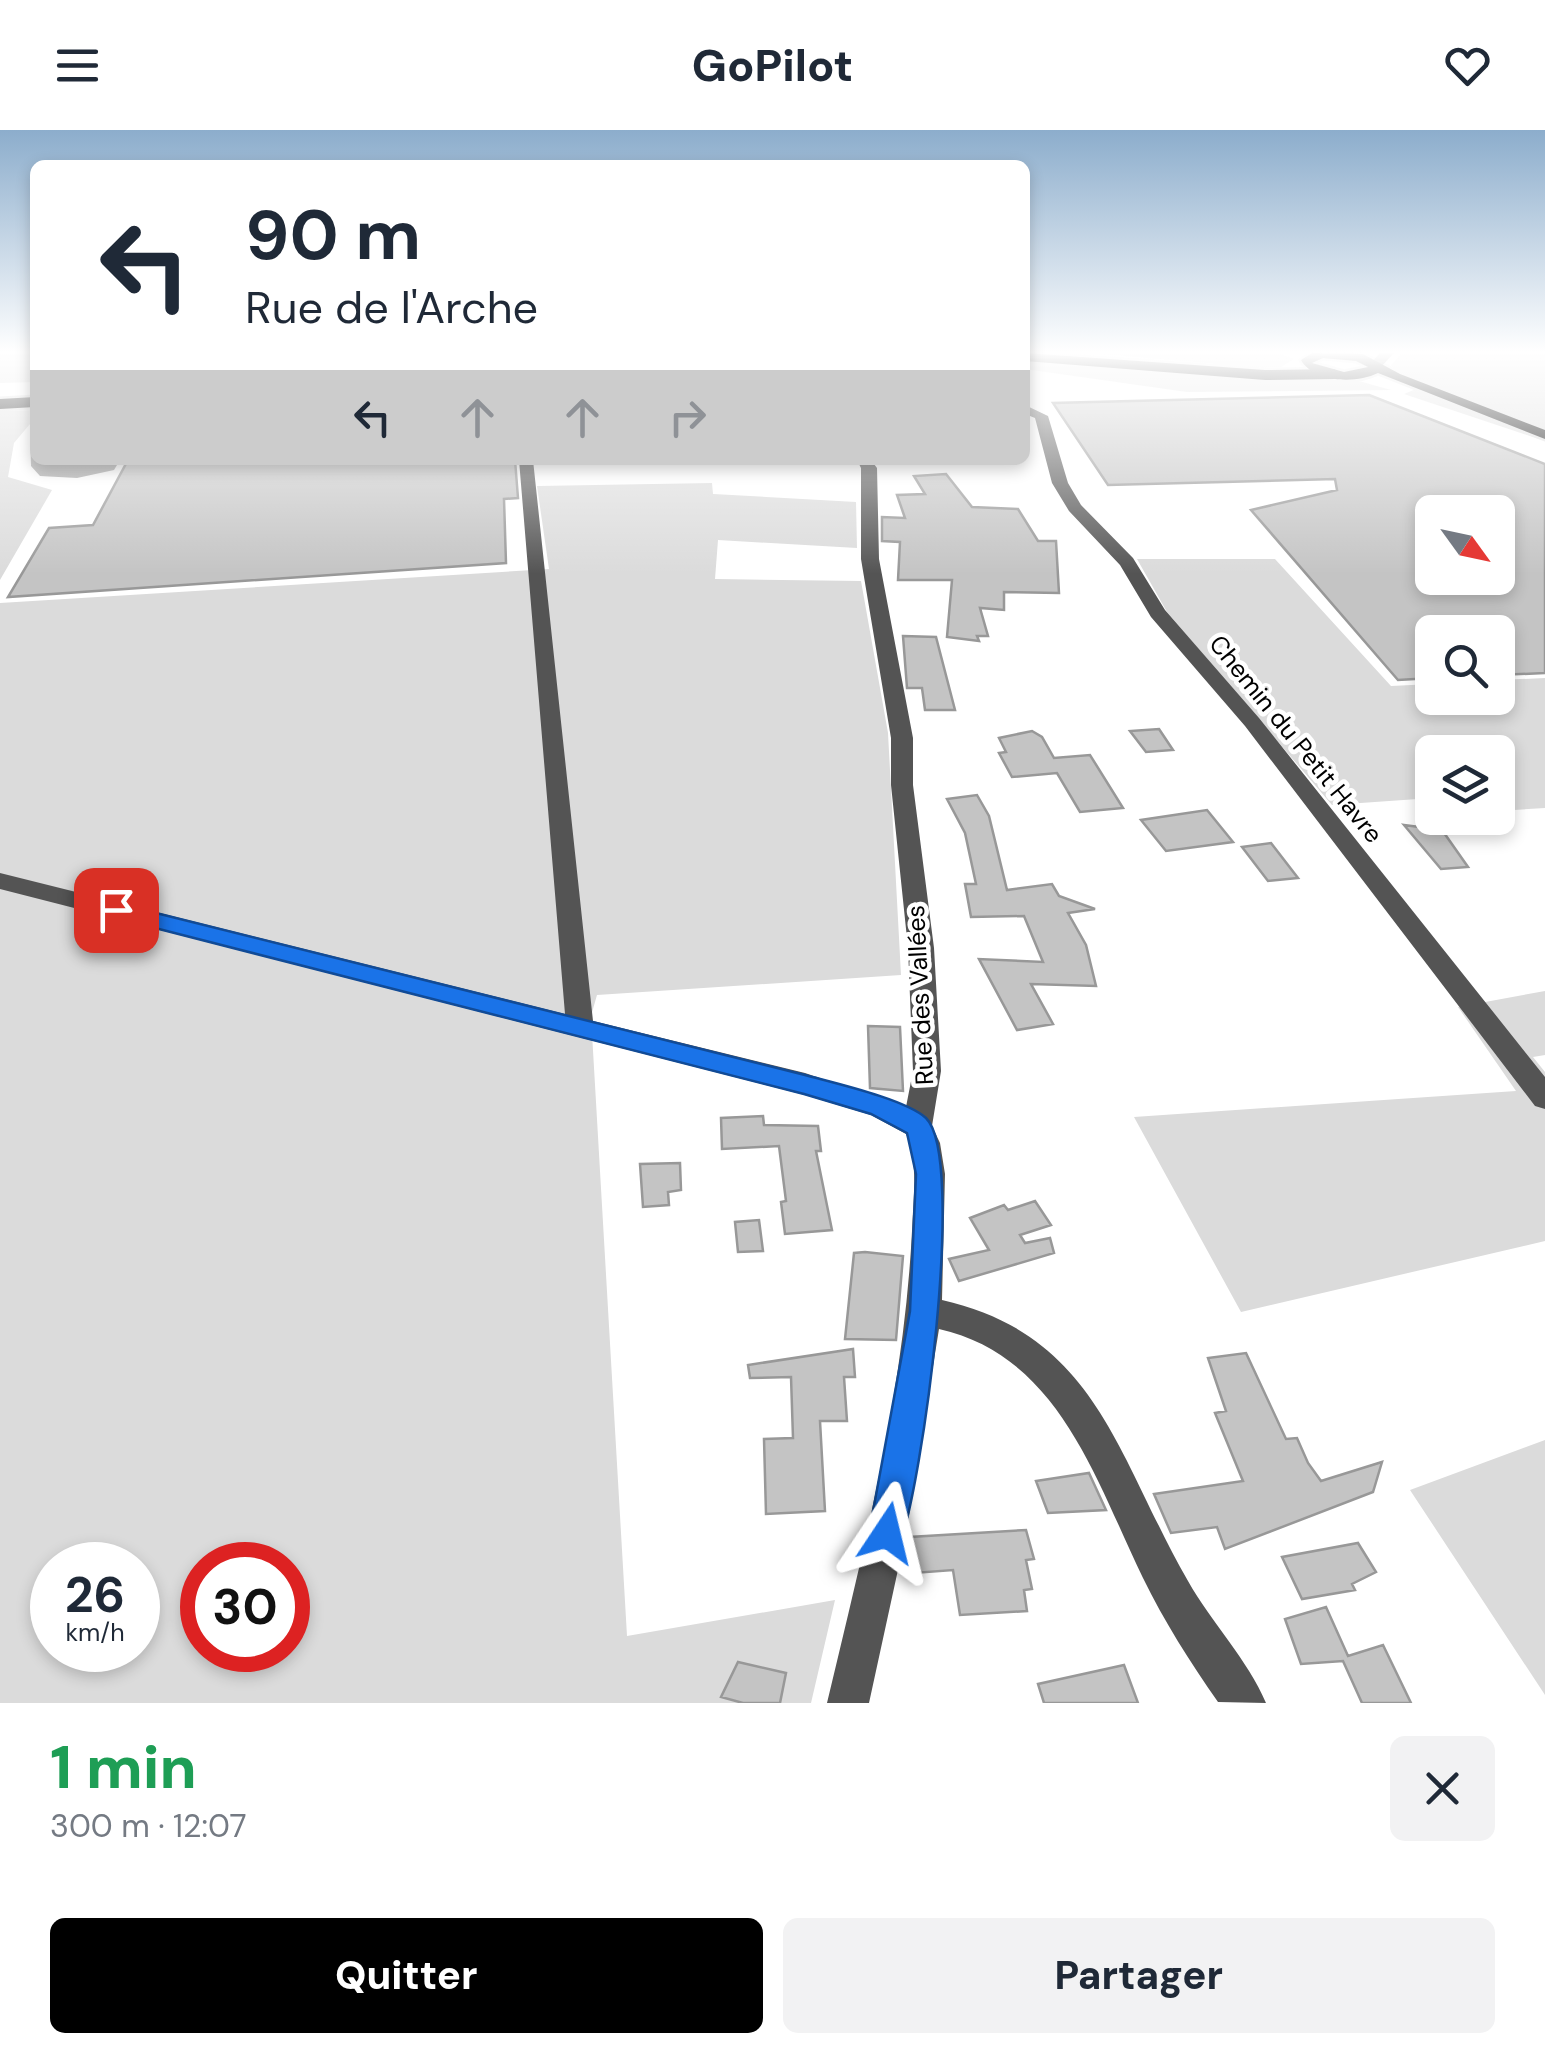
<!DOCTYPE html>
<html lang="fr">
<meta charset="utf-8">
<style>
body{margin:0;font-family:"DM Sans",sans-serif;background:#f2f2f3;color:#1f2937;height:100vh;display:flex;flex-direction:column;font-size:38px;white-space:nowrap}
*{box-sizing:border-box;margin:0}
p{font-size:32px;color:#747a83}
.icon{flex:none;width:55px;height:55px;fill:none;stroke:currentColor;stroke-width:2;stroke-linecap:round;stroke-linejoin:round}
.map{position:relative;height:1573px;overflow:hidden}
.drawer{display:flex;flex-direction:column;background:#fff;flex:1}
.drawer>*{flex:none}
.top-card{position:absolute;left:30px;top:30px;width:1000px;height:305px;border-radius:15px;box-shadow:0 5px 15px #0003;background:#fff;color:#1f2937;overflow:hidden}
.needle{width:65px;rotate:123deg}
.buttons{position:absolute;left:1415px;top:365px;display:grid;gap:20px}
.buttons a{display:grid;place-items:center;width:100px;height:100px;border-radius:15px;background:#fff;box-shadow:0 5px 15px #0003;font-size:50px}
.speed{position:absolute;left:30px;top:1412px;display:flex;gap:20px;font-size:50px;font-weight:700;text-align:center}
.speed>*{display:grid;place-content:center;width:130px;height:130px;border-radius:50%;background:#fff;box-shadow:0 5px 15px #0003;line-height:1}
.speed small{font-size:25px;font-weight:400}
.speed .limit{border:15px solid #d22;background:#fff;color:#111}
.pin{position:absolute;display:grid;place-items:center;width:85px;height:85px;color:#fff;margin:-42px;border-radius:20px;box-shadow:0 5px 15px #0006}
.me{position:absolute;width:110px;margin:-55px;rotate:10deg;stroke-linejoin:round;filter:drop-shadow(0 0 8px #0008)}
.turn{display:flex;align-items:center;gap:35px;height:210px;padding:0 50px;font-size:45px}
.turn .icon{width:130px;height:130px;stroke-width:2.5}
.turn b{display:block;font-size:70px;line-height:85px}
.lanes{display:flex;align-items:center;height:95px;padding:0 50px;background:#0003;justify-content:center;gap:50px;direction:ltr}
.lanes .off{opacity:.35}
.round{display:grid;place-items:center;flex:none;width:105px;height:105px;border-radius:15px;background:#f2f2f3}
.headline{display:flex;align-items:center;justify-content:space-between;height:170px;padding:0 50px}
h1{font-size:60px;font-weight:800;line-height:75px;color:#1e9e55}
.button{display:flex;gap:20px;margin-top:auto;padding:20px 50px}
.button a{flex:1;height:115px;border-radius:15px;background:#000;color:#fff;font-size:40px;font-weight:800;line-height:115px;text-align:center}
.button a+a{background:#f2f2f3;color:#1f2937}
header{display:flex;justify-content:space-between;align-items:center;height:130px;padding:0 50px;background:#fff;font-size:45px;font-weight:800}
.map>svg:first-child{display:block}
.green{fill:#dbdbdb;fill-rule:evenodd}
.water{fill:#a2a2a2}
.building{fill:#c4c4c4;stroke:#989898;stroke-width:2.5;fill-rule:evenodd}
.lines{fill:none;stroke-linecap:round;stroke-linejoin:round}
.major-casing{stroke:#dbdbdb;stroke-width:5}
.highway-casing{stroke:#dbdbdb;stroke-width:5}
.minor{fill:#545454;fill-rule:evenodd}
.major{fill:#000;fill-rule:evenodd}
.highway{fill:#000;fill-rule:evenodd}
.route{fill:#1a73e8;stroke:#114b97;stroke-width:2.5}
.labels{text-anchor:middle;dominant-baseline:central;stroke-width:9;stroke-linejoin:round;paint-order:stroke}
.street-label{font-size:25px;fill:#000;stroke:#fff}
</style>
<header><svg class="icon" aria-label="menu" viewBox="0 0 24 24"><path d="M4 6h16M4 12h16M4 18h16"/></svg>GoPilot<svg class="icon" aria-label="heart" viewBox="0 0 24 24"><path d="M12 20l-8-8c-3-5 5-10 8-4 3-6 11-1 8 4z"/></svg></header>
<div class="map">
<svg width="1545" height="1573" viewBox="0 0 1545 1573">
<rect width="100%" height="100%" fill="#fff"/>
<path class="green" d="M 0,223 L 35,223 L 35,252 L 0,253 Z
M 1090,223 L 1279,223 L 1294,229 L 1281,237 L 1263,238 Z
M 1397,223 L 1545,223 L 1545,311 L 1404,264 L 1425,255 L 1397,244 L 1391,235 L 1400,225 Z
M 1025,232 L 1275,251 L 1359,251 L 1391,260 L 1187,262 L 1025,239 Z
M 35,280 L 35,288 L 14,313 L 8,347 L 52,360 L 0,450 L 0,281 Z
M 712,353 L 713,364 L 856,372 L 857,418 L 718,410 L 715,449 L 861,451 L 888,603 L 901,845 L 597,865 L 591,886 L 627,1506 L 835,1470 L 811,1573 L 0,1573 L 0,473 L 549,439 L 537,356 ZM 52,1435 L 138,1435 L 138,1520 L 52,1520 ZM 202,1435 L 288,1435 L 288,1520 L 202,1520 Z
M 1137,429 L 1275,429 L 1391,556 L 1432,554 L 1432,568 L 1498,568 L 1498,550 L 1545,548 L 1545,678 L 1498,681 L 1498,622 L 1432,622 L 1432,668 L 1332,675 L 1167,482 Z
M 1545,861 L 1545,925 L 1533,927 L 1545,942 L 1545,1111 L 1241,1182 L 1134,987 L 1516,961 L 1458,877 Z
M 1545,1310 L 1545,1565 L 1410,1360 Z"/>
<path class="water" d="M 35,297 L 35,330 L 120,330 L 114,340 L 77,348 L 40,346 L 31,336 L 30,302 Z"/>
<path class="building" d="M 1369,265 L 1545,334 L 1545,543 L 1498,545 L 1498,502 L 1432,502 L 1432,548 L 1398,550 L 1251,380 L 1337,360 L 1335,349 L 1108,355 L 1053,273 ZM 1432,382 L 1498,382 L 1498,448 L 1432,448 Z
M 128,330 L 515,330 L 518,368 L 504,369 L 506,433 L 8,467 L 49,398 L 93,395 Z
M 946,344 L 972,377 L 1018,379 L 1038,411 L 1056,411 L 1059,463 L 1004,462 L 1004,480 L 980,478 L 988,506 L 977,506 L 979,511 L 947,507 L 952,450 L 898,450 L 900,412 L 882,411 L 882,387 L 905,388 L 897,365 L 925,364 L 914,346 Z
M 903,506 L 936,507 L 955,580 L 925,580 L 922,558 L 907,558 Z
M 1159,599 L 1173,620 L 1146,622 L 1130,601 Z
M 1032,601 L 1042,607 L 1054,628 L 1090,625 L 1123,678 L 1080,682 L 1057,643 L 1012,647 L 999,623 L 1006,622 L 999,608 Z
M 977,665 L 989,686 L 1007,760 L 1052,754 L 1059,766 L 1095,779 L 1068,783 L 1086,815 L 1096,856 L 1031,854 L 1053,894 L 1017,900 L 979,829 L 1043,832 L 1024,786 L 971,787 L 965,754 L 976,754 L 965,703 L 947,669 Z
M 1207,680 L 1233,712 L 1166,721 L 1141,690 Z
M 1404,695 L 1442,700 L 1468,737 L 1441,739 Z
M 1271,713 L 1298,748 L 1268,751 L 1242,717 Z
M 868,896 L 900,897 L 903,961 L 870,958 Z
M 763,986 L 764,995 L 818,996 L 821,1021 L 816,1021 L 832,1100 L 785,1104 L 781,1072 L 786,1071 L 779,1016 L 722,1019 L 721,988 Z
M 680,1033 L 681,1060 L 668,1062 L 669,1075 L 643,1077 L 640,1034 Z
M 1035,1071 L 1051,1095 L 1020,1105 L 1025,1113 L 1050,1108 L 1054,1123 L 959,1151 L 949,1129 L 989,1120 L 970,1088 L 1004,1075 L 1008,1080 Z
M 759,1090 L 763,1121 L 738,1122 L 735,1092 Z
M 865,1122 L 903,1126 L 896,1210 L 845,1209 L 854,1123 Z
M 853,1219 L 855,1247 L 844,1247 L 847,1291 L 820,1291 L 825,1381 L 766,1384 L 764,1309 L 793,1308 L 791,1247 L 750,1248 L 748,1235 Z
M 1246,1223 L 1286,1309 L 1297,1308 L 1308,1333 L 1321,1351 L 1382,1332 L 1373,1362 L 1225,1419 L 1217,1397 L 1171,1403 L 1154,1364 L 1243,1351 L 1215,1283 L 1226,1281 L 1208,1228 Z
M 1089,1343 L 1106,1380 L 1048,1383 L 1036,1351 Z
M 1026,1400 L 1034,1429 L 1026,1430 L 1032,1459 L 1024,1460 L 1027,1481 L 960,1485 L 953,1440 L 914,1443 L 910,1407 Z
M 1358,1413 L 1376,1442 L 1352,1454 L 1355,1460 L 1302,1469 L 1282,1427 Z
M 1326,1477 L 1348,1526 L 1383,1515 L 1411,1573 L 1362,1573 L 1343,1531 L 1301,1534 L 1285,1489 Z
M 738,1532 L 786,1543 L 780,1573 L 743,1573 L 721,1567 Z
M 1124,1535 L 1138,1573 L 1044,1573 L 1038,1554 Z"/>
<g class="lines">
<defs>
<path id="major" d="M 1312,223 L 1363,224 L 1400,244 L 1545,300 L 1545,309 L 1378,243 C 1353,255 1313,251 1301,230 ZM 1323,228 L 1356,231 L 1368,237 L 1344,242 L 1312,233 Z"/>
<path id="highway" d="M 1025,223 L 1265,240 L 1334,239 L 1342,244 L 1334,249 L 1265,250 L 1025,231 Z
M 35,267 L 35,277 L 0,279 L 0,269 Z"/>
</defs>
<use href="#major" class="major-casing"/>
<use href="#highway" class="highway-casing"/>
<path class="minor" d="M 1380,223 L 1394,223 L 1380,238 L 1370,238 L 1369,235 Z
M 1025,275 L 1048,286 L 1068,353 L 1081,375 L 1133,428 L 1165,480 L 1259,588 L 1545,947 L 1545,979 L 1535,976 L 1245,596 L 1151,487 L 1120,435 L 1069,381 L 1052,353 L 1035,288 L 1025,284 Z
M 519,330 L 533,330 L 593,891 L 805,943 L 906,977 L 913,941 L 908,818 L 891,655 L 891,608 L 861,429 L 861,338 L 857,330 L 871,330 L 877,338 L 879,429 L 913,608 L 913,655 L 934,818 L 941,941 L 932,996 L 940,1013 L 945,1044 L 942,1170 C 1098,1205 1118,1330 1188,1451 C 1211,1492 1248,1530 1266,1573 L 1218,1572 C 1190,1532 1164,1491 1143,1448 C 1095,1349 1059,1226 939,1199 L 906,1403 L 869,1573 L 827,1573 C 864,1418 904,1261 912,1101 C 913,1069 919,1033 906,1004 L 871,985 L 805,965 L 0,759 L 0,743 L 565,884 Z"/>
<use href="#major" class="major"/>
<use href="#highway" class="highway"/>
</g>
<linearGradient id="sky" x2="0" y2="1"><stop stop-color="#8cadcc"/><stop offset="0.5" stop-color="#fff"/><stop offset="1" stop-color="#fff" stop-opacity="0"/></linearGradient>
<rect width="1545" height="444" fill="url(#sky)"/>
<path class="route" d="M 116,773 L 805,945 C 834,953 905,969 926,988 C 967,1028 922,1360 899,1415 L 887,1420 L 875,1415 L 869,1403 L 910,1181 L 916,1044 L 907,1003 L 871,984 L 804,964 L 108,786 L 105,780 L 108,775 Z"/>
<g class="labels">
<g class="street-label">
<text transform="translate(1296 609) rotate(51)">Chemin du Petit Havre</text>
<text transform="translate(920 865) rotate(-93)">Rue des Vallées</text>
</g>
</g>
</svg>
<div class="buttons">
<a><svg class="needle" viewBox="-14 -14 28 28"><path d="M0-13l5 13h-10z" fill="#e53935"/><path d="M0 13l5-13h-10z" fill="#747a83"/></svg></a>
<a><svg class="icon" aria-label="search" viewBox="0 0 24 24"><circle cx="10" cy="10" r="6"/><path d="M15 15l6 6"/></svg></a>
<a><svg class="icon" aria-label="layers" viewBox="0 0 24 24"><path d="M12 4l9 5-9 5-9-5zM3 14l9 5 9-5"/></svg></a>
</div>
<div class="speed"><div>26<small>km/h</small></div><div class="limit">30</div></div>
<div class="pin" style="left:116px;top:780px;background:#d93025"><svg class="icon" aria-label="arrive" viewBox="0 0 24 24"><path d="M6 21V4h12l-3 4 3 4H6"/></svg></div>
<svg class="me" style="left:887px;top:1403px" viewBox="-20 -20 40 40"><path d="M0-17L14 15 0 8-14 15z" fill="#1a73e8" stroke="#fff" stroke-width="4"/></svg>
<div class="top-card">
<div class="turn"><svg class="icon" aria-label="left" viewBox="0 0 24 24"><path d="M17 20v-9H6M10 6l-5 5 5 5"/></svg><div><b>90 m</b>Rue de l'Arche</div></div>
<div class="lanes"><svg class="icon" aria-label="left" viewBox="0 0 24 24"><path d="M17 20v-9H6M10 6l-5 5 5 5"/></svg><svg class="icon off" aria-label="ahead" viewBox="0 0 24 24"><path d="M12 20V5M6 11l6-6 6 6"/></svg><svg class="icon off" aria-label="ahead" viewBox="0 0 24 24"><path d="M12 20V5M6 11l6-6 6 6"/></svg><svg class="icon off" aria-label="right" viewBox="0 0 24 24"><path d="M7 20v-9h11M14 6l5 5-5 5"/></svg></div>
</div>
</div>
<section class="drawer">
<div class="headline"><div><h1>1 min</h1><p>300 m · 12:07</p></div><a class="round"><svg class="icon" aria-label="close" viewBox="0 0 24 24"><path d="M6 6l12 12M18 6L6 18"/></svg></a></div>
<div class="button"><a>Quitter</a><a>Partager</a></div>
</section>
